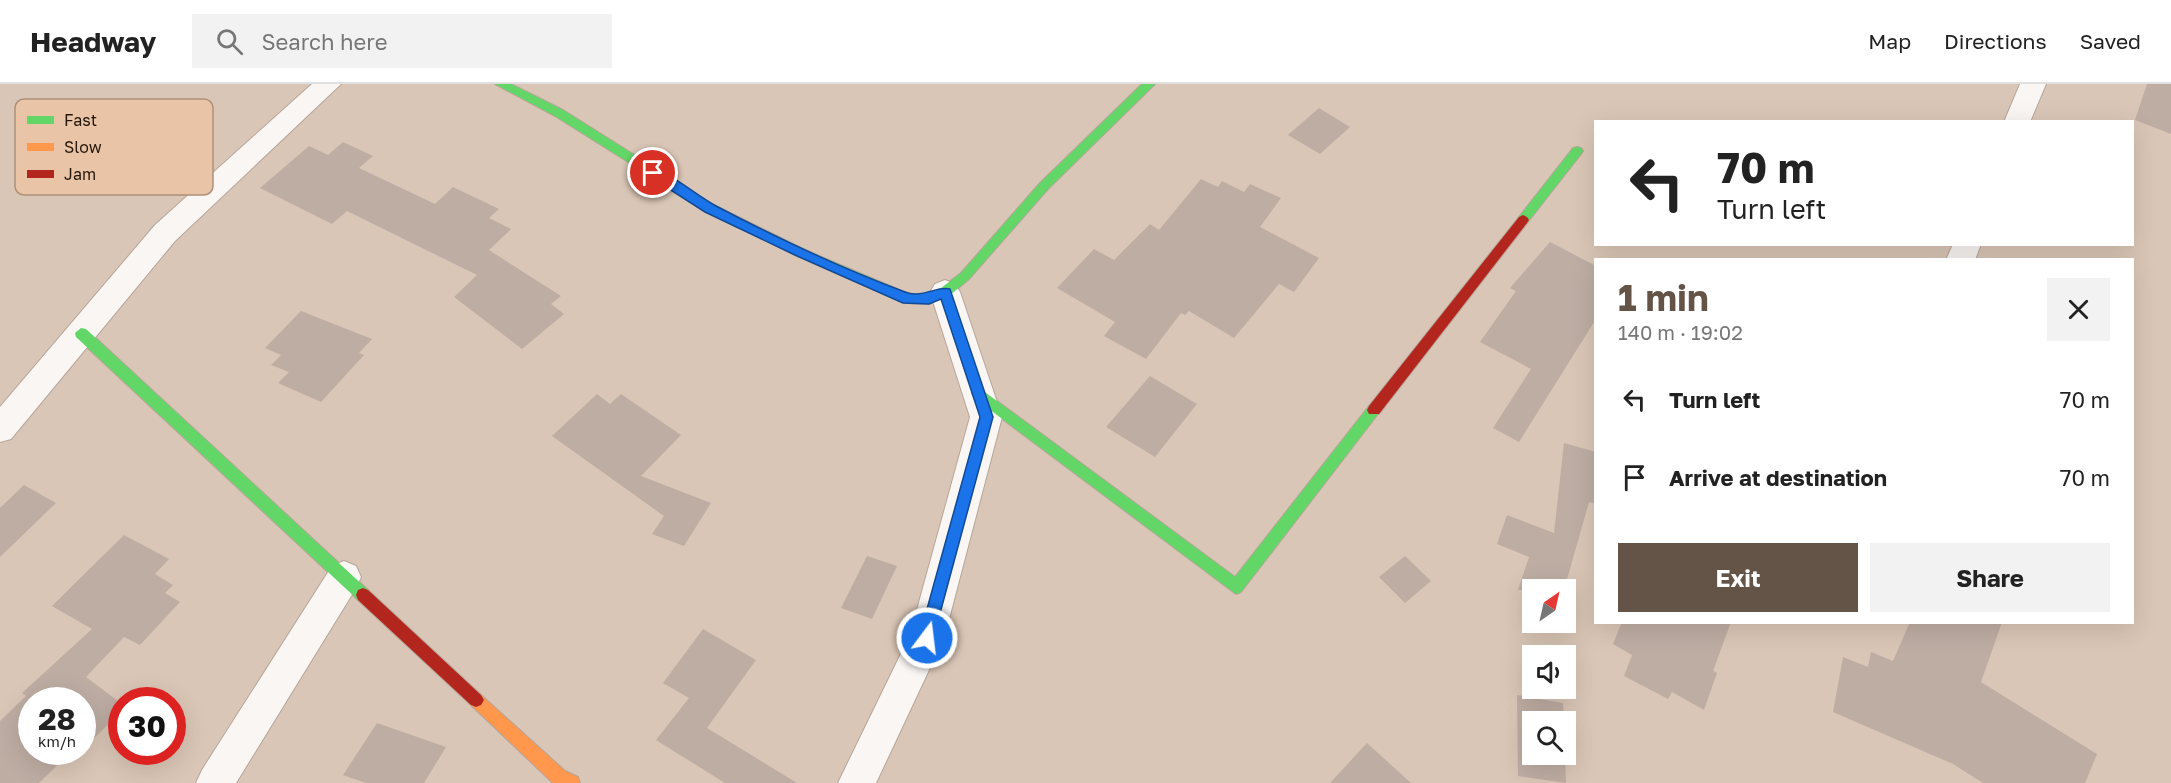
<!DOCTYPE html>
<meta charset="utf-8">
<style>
body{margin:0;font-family:"Golos Text",sans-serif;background:#f2f2f2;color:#222;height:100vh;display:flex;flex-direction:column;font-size:22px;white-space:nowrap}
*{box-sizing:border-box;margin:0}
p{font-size:20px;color:#767676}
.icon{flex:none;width:33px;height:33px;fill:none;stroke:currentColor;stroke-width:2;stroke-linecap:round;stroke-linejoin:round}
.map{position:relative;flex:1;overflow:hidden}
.side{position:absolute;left:1594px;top:174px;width:540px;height:366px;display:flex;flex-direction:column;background:#fff;border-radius:0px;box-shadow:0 6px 24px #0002}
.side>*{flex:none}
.hud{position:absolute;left:1594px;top:36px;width:540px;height:126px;border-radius:0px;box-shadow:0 6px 24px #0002;background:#fff;color:#222;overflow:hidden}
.needle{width:39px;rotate:34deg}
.buttons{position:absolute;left:1522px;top:495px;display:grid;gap:12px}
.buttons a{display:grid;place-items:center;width:54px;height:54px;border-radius:0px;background:#fff;box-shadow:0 6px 24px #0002;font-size:30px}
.speed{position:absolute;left:18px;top:603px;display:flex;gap:12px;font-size:30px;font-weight:700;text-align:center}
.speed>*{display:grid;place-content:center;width:78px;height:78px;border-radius:50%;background:#fff;box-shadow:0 6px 24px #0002;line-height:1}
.speed small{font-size:15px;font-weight:400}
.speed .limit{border:9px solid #d22;background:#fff;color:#111}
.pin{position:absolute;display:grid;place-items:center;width:51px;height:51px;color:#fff;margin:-26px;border:3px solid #fff;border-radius:50%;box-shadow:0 2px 6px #0007}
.me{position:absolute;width:66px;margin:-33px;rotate:15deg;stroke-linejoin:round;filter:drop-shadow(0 0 4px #0008)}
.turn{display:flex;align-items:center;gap:21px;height:126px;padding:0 24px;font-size:27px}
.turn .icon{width:78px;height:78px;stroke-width:2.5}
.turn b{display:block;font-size:42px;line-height:51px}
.round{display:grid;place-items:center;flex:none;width:63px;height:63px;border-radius:0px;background:#f2f2f2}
.summary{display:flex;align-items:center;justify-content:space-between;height:102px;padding:0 24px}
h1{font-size:36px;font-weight:700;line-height:45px;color:#645448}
.button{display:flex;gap:12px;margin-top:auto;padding:12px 24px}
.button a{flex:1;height:69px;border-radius:0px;background:#645448;color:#fff;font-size:24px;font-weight:700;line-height:69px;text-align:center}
.button a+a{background:#f2f2f2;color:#222}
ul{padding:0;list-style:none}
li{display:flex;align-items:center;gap:18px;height:78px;padding:0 24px}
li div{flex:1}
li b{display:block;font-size:22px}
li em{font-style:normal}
header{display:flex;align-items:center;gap:36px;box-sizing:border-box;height:84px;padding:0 30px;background:#fff;border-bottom:2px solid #e0e0e0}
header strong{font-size:28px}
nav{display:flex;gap:33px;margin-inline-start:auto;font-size:21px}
.search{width:420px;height:54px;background:#f2f2f2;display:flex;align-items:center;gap:15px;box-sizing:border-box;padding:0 21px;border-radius:0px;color:#767676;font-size:22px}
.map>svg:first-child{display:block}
.building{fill:#beada3}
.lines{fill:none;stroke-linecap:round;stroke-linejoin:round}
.street-casing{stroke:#b6a699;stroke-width:2}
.fast-casing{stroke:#b6a699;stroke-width:2}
.slow-casing{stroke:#b6a699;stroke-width:2}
.jam-casing{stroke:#b6a699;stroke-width:2}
.street{fill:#f9f6f4;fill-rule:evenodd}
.fast{fill:#63d668;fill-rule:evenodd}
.slow{fill:#ff974d;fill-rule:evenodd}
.jam{fill:#b3261e;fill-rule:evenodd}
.route{fill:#1a73e8;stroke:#114b97;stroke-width:1.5}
.key{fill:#e9c4a7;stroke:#ae9078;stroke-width:1.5}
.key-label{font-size:16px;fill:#24170c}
</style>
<header>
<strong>Headway</strong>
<div class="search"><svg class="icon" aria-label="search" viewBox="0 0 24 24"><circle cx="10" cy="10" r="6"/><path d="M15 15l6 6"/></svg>Search here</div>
<nav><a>Map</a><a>Directions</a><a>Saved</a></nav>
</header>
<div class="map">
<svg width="2171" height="699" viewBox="0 0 2171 699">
<rect width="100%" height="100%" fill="#dac6b6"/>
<path class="building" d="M 2147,0 L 2171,0 L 2171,50 L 2135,36 Z
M 1319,24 L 1350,43 L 1320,70 L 1288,51 Z
M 343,58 L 373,72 L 359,84 L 435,120 L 453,103 L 499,125 L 489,134 L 511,145 L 489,166 L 561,212 L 551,220 L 564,230 L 522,265 L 454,213 L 477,191 L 347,127 L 332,140 L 260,104 L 309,62 L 328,71 Z
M 1201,95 L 1218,103 L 1222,97 L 1244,108 L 1250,100 L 1281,114 L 1260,143 L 1319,174 L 1294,208 L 1279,200 L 1234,254 L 1189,227 L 1185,231 L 1181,229 L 1146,275 L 1104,252 L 1115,238 L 1057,204 L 1094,165 L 1114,176 L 1150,140 L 1159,146 Z
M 1550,158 L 1596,182 L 1596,235 L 1519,358 L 1493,344 L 1531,285 L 1480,258 L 1516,207 L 1510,204 Z
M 301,227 L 372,255 L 359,269 L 364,271 L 321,318 L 278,299 L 289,288 L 271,281 L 281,271 L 265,264 Z
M 1150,292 L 1197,320 L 1155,373 L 1106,343 Z
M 597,310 L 610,320 L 621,310 L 681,351 L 641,392 L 711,419 L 684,462 L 652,450 L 664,432 L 552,352 Z
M 1564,359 L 1596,368 L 1596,420 L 1589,418 L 1564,506 L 1518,506 L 1529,473 L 1497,460 L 1507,431 L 1554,449 Z
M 24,401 L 56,419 L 0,473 L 0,424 Z
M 124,451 L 169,475 L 155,490 L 173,501 L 165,509 L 180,518 L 140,561 L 124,553 L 86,593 L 122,620 L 122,627 L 88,660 L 82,657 L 82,616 L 32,616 L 32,668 L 71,668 L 39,699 L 0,699 L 0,637 L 26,612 L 22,609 L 92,545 L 52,522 Z
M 867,472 L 897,482 L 872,535 L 841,524 Z
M 1405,472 L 1431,497 L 1405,519 L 1379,493 Z
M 1622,538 L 1731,538 L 1713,587 L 1717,589 L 1704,626 L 1672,608 L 1668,615 L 1624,592 L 1632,571 L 1613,560 Z
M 1910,538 L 2002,538 L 1981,598 L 2097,670 L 2085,699 L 1983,699 L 1953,680 L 1833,628 L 1843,573 L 1868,583 L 1871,568 L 1893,577 Z
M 703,545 L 756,576 L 707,644 L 797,699 L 725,699 L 656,656 L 689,614 L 663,599 Z
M 1517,611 L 1563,619 L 1564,638 L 1533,638 L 1533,670 L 1565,670 L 1566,699 L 1518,692 Z
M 377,639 L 446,663 L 424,699 L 366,699 L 343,691 Z
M 1367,659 L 1411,699 L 1330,699 Z"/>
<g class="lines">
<defs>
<path id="street" d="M 312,0 L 341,0 L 175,157 L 11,355 L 0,358 L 0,323 L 155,141 Z
M 2020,0 L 2046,0 L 2030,38 L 2004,38 Z
M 1953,160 L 1981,160 L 1975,176 L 1946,176 Z
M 945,196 L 955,200 L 960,208 L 1002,333 L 944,554 L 876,699 L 838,699 L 910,551 L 970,333 L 930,208 L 935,200 Z
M 344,477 L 356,482 L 361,493 L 356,504 L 236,699 L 196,699 L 202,686 L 332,482 Z"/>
<path id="fast" d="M 495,0 L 511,0 L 563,26 L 714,121 L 803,165 L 909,210 L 928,210 L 941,204 L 961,189 L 1040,99 L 1142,0 L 1155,0 L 1048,105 L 969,195 L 949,212 L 929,220 L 904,219 L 795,171 L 706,127 L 555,32 Z
M 1577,63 L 1581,64 L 1583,67 L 1581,70 L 1527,139 L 1519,139 L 1517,136 L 1519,133 L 1573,64 Z
M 81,244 L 86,245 L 368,506 L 370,511 L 368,516 L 363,518 L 358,516 L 76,253 L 75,249 Z
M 978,303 L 1235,493 L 1369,322 L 1379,322 L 1381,326 L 1241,508 L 1236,510 L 973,313 L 971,309 L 973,305 Z"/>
<path id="slow" d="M 476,609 L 481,611 L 565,687 L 578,693 L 580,699 L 553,699 L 471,621 L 468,616 L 471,611 Z"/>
<path id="jam" d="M 1523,131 L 1527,133 L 1529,136 L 1527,139 L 1379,330 L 1369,330 L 1367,326 L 1369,322 L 1519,133 Z
M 363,504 L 368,506 L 481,611 L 484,616 L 481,621 L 476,623 L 471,621 L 358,516 L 356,511 L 358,506 Z"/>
</defs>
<use href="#street" class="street-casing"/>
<use href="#fast" class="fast-casing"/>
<use href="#slow" class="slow-casing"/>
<use href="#jam" class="jam-casing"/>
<use href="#street" class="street"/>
<use href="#fast" class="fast"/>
<use href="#slow" class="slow"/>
<use href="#jam" class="jam"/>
</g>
<path class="route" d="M 653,84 C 676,92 695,111 716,122 C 777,154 841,184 905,208 C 922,215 938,201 950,205 L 993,333 L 932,559 L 921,559 L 919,554 L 980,333 L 941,215 L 929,220 L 903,219 L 795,171 L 705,128 L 649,92 L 649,86 Z"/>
<rect x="15" y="15" width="198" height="96" rx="9" class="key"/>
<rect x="27" y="32" width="27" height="8" fill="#63d668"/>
<rect x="27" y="59" width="27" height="8" fill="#ff974d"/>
<rect x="27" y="86" width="27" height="8" fill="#b3261e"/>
<g class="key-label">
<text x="64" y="42">Fast</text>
<text x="64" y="69">Slow</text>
<text x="64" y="96">Jam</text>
</g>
</svg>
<div class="buttons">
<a><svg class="needle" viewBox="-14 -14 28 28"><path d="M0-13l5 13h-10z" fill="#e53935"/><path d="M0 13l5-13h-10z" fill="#767676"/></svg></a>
<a><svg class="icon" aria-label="sound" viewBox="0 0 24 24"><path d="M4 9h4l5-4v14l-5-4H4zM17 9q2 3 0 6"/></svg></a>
<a><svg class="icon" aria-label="search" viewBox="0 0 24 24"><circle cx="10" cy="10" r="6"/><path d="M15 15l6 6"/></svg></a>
</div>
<div class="speed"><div>28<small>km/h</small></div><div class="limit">30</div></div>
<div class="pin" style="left:653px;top:89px;background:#d93025"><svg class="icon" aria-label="arrive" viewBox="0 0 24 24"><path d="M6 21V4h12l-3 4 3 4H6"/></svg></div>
<svg class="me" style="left:927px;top:554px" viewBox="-20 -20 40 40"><circle r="17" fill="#1a73e8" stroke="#fff" stroke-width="3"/><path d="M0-11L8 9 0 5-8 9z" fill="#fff"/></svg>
<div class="hud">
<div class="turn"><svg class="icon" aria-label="left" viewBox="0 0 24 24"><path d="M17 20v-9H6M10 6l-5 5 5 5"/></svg><div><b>70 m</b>Turn left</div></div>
</div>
<section class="side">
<div class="summary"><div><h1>1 min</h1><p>140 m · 19:02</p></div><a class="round"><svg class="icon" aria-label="close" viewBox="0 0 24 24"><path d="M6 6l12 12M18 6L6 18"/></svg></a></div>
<ul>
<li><svg class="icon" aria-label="left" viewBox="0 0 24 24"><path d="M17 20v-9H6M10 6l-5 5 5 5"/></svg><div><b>Turn left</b></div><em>70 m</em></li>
<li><svg class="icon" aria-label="arrive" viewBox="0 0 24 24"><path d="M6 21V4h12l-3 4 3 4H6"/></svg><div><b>Arrive at destination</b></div><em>70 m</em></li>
</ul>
<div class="button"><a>Exit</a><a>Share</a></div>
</section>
</div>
